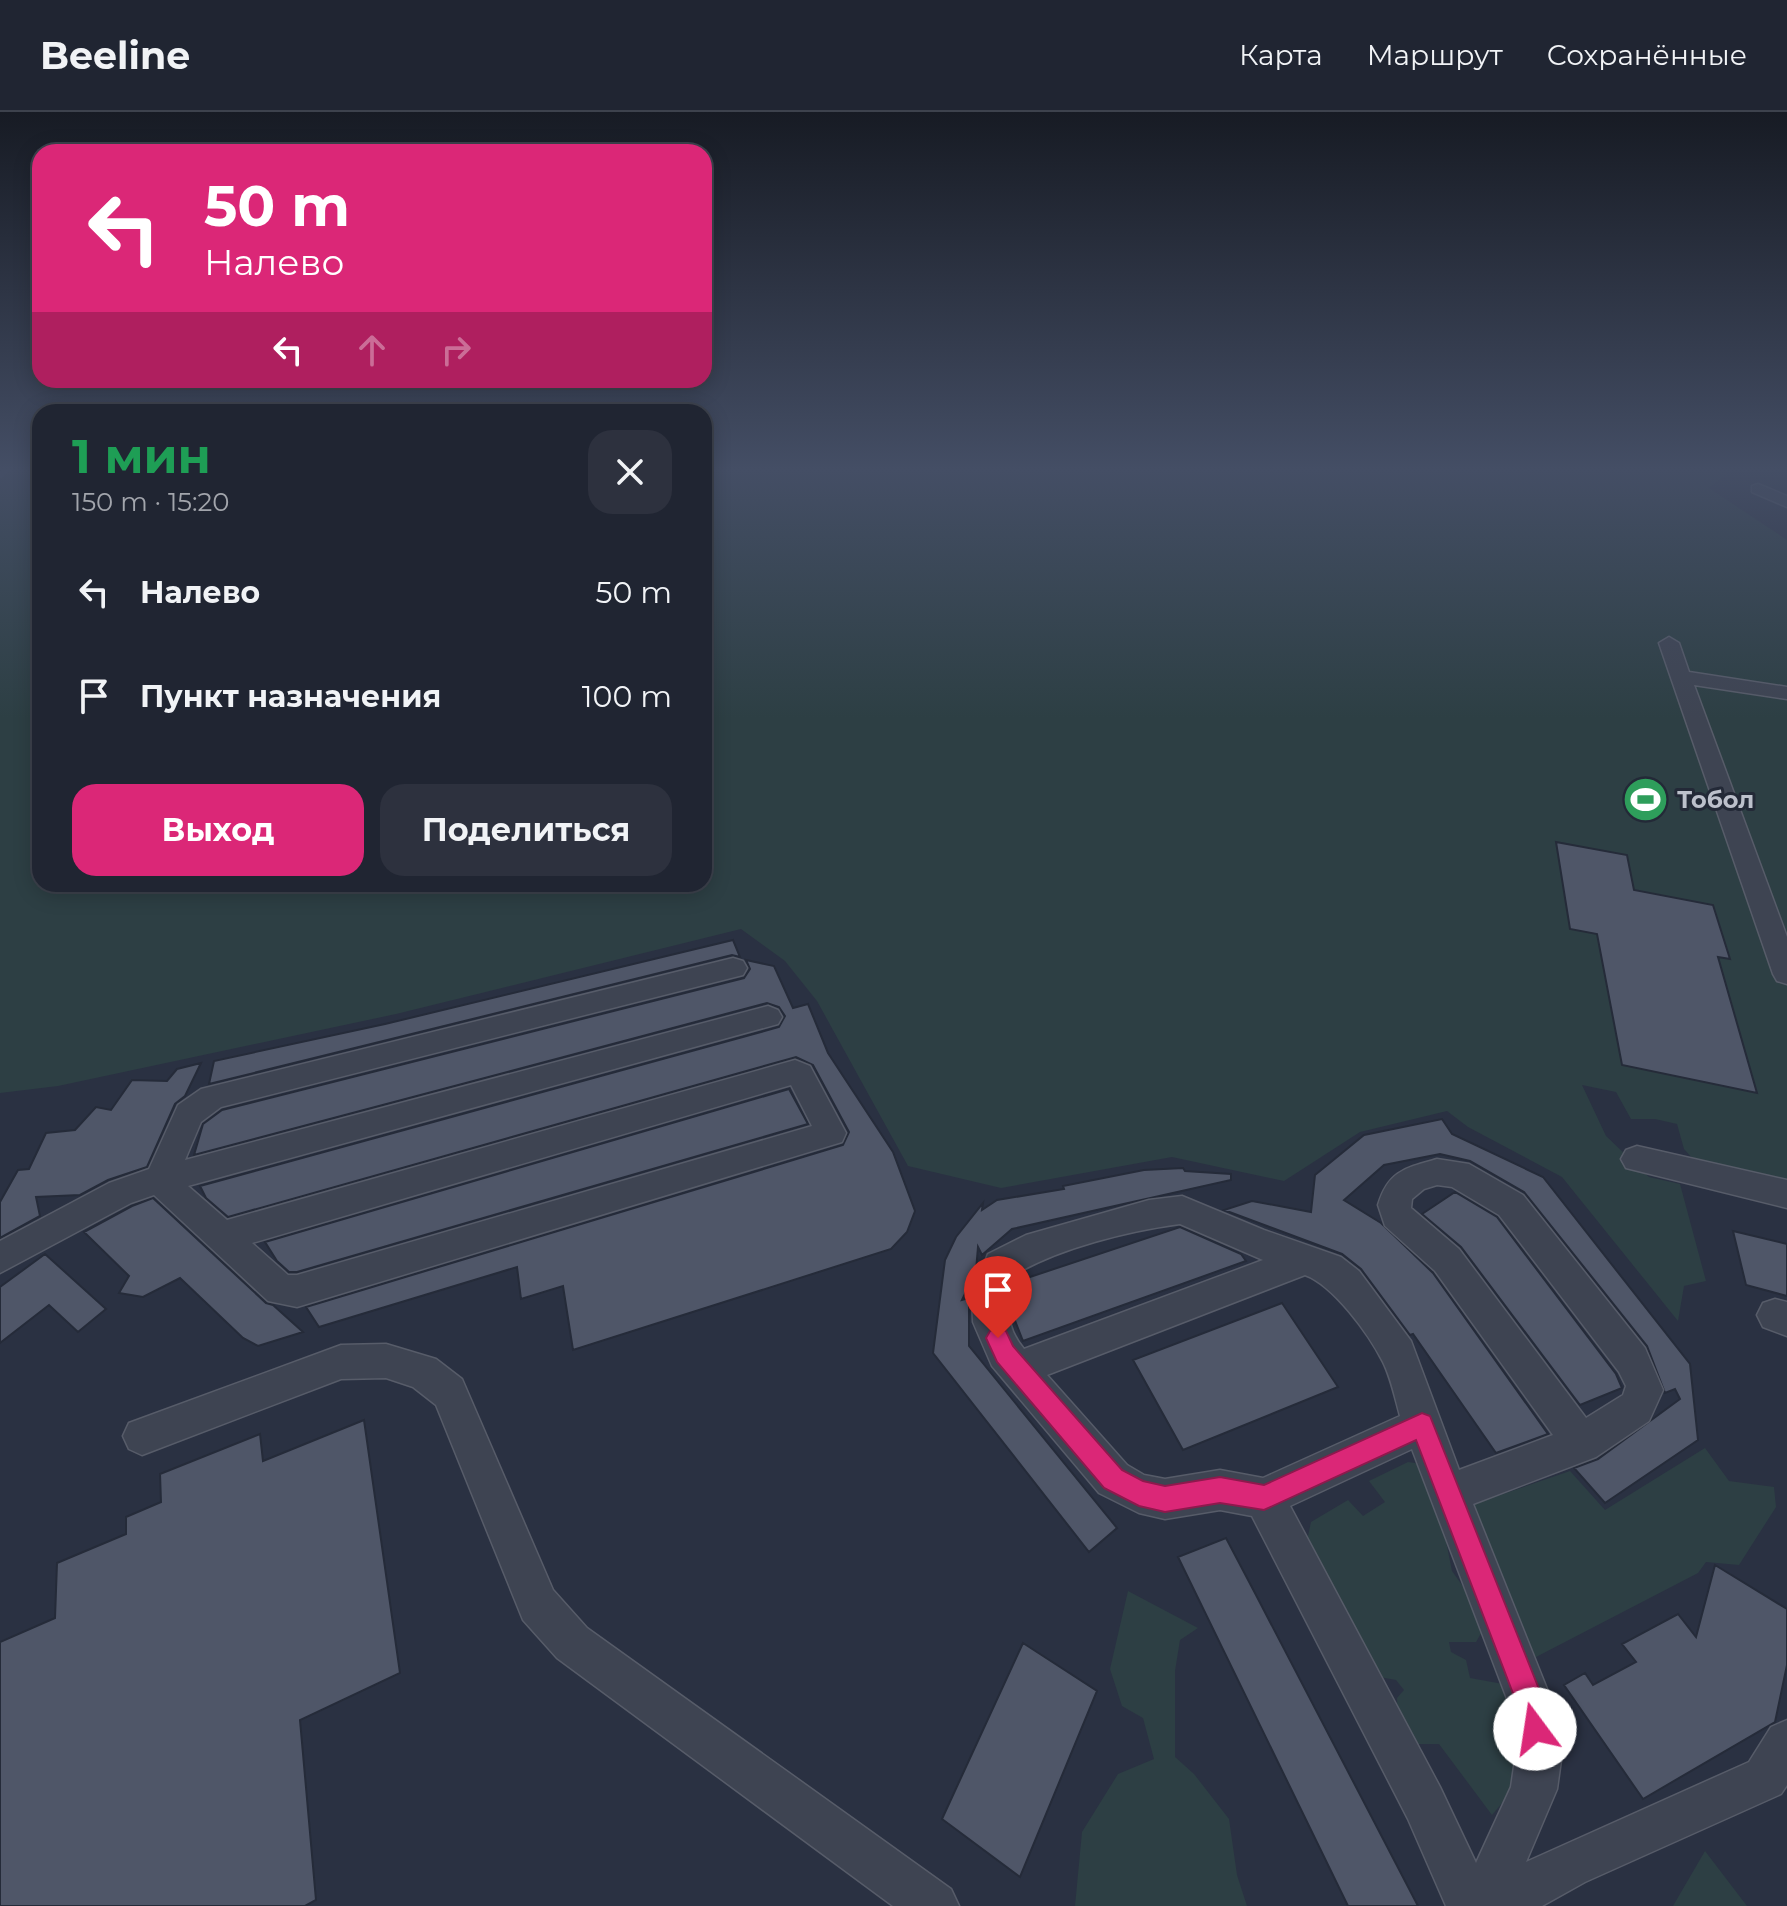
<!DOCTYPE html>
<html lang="ru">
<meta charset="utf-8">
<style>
body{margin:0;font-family:Montserrat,sans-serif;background:#2d313e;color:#f1f3f6;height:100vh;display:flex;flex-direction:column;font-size:30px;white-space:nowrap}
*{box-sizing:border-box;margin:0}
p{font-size:26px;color:#a2a5ac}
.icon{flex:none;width:44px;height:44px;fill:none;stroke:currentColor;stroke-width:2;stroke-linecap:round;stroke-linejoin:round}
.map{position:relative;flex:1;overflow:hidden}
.drawer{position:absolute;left:32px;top:292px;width:680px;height:488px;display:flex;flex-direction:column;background:#202532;border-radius:24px;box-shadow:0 4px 20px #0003,0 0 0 2px #3d424d}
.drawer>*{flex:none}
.top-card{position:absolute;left:32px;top:32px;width:680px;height:244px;border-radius:24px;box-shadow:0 4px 20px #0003,0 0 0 2px #3d424d;background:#db2777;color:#fff;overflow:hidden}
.pin{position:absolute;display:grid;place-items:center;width:68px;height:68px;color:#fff;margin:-82px -34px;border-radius:50% 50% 50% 0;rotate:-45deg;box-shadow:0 0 8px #0007}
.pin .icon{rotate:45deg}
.me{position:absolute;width:88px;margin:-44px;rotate:346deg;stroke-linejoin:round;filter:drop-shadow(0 0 6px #0008)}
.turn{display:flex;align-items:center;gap:28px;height:168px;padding:0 40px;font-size:36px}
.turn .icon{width:104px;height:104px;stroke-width:2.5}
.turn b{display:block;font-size:56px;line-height:68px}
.lanes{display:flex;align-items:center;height:76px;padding:0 40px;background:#0003;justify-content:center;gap:40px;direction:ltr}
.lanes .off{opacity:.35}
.round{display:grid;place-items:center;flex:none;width:84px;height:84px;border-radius:24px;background:#2d313e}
.head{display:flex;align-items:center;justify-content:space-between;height:136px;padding:0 40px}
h1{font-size:48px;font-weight:700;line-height:60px;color:#1e9e55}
.button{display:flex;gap:16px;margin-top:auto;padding:16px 40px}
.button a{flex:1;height:92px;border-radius:24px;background:#db2777;color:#fff;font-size:32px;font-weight:700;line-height:92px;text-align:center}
.button a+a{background:#2d313e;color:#f1f3f6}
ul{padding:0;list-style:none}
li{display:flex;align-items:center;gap:24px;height:104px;padding:0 40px}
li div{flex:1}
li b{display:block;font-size:30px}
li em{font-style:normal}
header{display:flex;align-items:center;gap:48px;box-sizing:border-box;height:112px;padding:0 40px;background:#202532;border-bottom:2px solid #3d424d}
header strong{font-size:38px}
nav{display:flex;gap:44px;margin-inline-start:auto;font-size:28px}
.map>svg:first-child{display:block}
.green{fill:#2d3f44}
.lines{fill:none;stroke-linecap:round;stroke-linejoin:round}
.stream{stroke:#444f6b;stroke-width:5}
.building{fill:#4f5668;stroke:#252b39;stroke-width:2}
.minor-casing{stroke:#575c69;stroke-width:3}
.minor{fill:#3e4452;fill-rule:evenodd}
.route{fill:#db2777;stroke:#8e194d;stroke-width:2}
.labels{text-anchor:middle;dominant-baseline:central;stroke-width:6;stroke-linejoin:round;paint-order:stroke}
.poi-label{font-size:24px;font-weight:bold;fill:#bcc0cb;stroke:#232937;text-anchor:start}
</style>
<header>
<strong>Beeline</strong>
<nav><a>Карта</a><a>Маршрут</a><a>Сохранённые</a></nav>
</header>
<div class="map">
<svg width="1787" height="1794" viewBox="0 0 1787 1794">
<rect width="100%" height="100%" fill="#2a3142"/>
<path class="green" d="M 0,355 L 40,355 L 40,772 L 704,772 L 704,355 L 1735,355 L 1709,376 L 1787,428 L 1787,1073 L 1694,1048 L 1684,1037 L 1677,1012 L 1655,1007 L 1631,1007 L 1616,980 L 1582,973 L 1606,1024 L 1649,1065 L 1680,1072 L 1706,1169 L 1684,1174 L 1678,1209 L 1562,1065 L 1468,1015 L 1447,999 L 1360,1020 L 1284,1069 L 1172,1045 L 1001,1076 L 908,1054 L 817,889 L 785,849 L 741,817 L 396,902 L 58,974 L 0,981 Z
M 1705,1336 L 1729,1369 L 1774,1375 L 1776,1395 L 1739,1453 L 1706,1450 L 1698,1461 L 1536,1545 L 1510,1516 L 1475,1427 L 1474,1392 L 1570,1359 L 1605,1398 Z
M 1408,1350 L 1422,1352 L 1445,1424 L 1452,1459 L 1479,1497 L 1484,1516 L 1476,1530 L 1449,1530 L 1451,1540 L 1466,1548 L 1470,1566 L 1503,1572 L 1523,1621 L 1519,1671 L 1492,1703 L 1439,1632 L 1413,1632 L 1398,1610 L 1397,1586 L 1404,1578 L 1396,1568 L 1369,1563 L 1306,1433 L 1311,1410 L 1348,1388 L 1363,1404 L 1385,1390 L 1369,1369 Z
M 1128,1479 L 1198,1516 L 1180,1528 L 1175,1559 L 1175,1645 L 1194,1662 L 1229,1707 L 1237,1763 L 1247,1794 L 1075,1794 L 1082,1720 L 1118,1662 L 1154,1647 L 1143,1606 L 1122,1594 L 1110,1557 Z
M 1705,1739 L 1747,1794 L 1673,1794 Z"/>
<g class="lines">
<path class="stream" d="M 0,364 L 9,355"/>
</g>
<path class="building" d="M 1556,730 L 1627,743 L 1634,778 L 1713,793 L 1730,847 L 1718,845 L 1757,981 L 1622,953 L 1597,822 L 1570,817 Z
M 733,828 L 740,845 L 732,843 L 209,972 L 214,949 L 385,912 Z
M 746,848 L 774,854 L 793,896 L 808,892 L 828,941 L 893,1040 L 915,1099 L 907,1120 L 891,1137 L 573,1238 L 563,1174 L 521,1187 L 517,1155 L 319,1215 L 306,1195 L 843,1033 L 849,1020 L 813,953 L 796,945 L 228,1105 L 206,1086 L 200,1074 L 779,915 L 785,904 L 779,895 L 767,891 L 194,1043 L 203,1012 L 222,998 L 744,866 L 750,857 Z
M 201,951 L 185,984 L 175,992 L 147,1055 L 108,1068 L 80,1083 L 36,1085 L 40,1104 L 0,1126 L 0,1090 L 18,1058 L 29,1057 L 46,1021 L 75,1018 L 96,995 L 111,998 L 132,968 L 167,969 L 177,957 Z
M 789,977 L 808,1012 L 297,1160 L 289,1160 L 277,1149 L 265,1130 Z
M 1442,1007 L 1452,1022 L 1543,1065 L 1690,1252 L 1698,1328 L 1605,1391 L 1574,1356 L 1598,1347 L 1680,1287 L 1675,1277 L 1665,1281 L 1647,1234 L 1524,1080 L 1470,1049 L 1440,1042 L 1384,1053 L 1344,1088 L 1381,1111 L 1433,1161 L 1548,1322 L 1496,1341 L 1413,1222 L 1410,1223 L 1361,1157 L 1342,1142 L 1224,1098 L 1252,1089 L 1311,1100 L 1315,1063 L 1364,1023 Z
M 1183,1056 L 1185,1059 L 1231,1062 L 1231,1068 L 1012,1117 L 982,1143 L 978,1135 L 976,1159 L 962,1188 L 969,1186 L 969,1234 L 1117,1416 L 1089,1440 L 933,1241 L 945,1148 L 956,1125 L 983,1091 L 982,1098 L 997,1088 L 1064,1077 L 1063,1074 L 1144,1058 Z
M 1455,1080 L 1497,1105 L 1616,1262 L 1622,1276 L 1580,1293 L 1461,1135 L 1422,1102 Z
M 153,1086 L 266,1191 L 273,1193 L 303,1220 L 258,1234 L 243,1226 L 180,1166 L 143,1185 L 119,1181 L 129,1164 L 84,1120 L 132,1094 Z
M 1180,1115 L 1241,1142 L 1246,1149 L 1023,1229 L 1012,1201 L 1015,1170 Z
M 1733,1119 L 1787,1132 L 1787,1184 L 1746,1173 Z
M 45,1142 L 106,1197 L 78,1220 L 49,1193 L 0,1231 L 0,1175 Z
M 1282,1191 L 1338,1275 L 1183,1338 L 1133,1248 Z
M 364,1308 L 400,1561 L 300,1608 L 316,1788 L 305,1794 L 0,1794 L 0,1530 L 55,1506 L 57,1451 L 126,1422 L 126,1405 L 161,1390 L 160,1362 L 260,1322 L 263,1349 Z
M 1226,1426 L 1256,1483 L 1418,1794 L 1348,1794 L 1178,1445 Z
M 1715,1453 L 1787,1497 L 1787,1553 L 1775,1610 L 1643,1687 L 1564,1573 L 1585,1561 L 1593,1573 L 1636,1550 L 1622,1532 L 1678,1502 L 1696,1525 Z
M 1023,1531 L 1097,1579 L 1020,1765 L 942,1707 Z"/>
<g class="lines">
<defs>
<path id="minor" d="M 1758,372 L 1787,384 L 1787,395 L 1752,380 L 1752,374 Z
M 1669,525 L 1679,531 L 1689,560 L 1787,575 L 1787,587 L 1694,573 L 1787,825 L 1787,872 L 1777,869 L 1773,862 L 1659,531 Z
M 733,846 L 743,849 L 747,856 L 743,863 L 221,995 L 201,1010 L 185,1048 L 768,894 L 778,898 L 782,905 L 778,912 L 188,1074 L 227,1108 L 795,948 L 810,954 L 846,1021 L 842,1030 L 297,1195 L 268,1189 L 154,1083 L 131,1091 L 0,1161 L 0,1129 L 109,1071 L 149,1057 L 178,993 L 201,977 ZM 791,973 L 812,1014 L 297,1163 L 288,1163 L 252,1131 Z
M 1637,1034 L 1787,1068 L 1787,1096 L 1626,1056 L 1621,1047 L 1626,1038 Z
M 1437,1047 L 1469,1052 L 1523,1083 L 1645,1236 L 1663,1278 L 1649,1309 L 1596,1345 L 1473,1392 L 1553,1592 L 1562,1641 L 1557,1677 L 1526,1750 L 1749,1650 L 1771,1615 L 1787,1608 L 1787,1673 L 1781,1682 L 1585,1770 L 1542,1794 L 1446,1794 L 1408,1707 L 1252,1404 L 1220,1398 L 1165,1407 L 1139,1401 L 1099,1381 L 992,1254 L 973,1210 L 972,1184 L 988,1142 L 1026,1123 L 1149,1088 L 1182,1084 L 1264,1118 L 1341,1145 L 1359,1159 L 1411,1229 L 1459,1358 L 1553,1323 L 1435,1159 L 1385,1114 L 1378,1093 C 1388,1059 1405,1056 1437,1047 ZM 1437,1073 L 1452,1075 L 1499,1103 L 1619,1260 L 1626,1274 L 1623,1283 L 1586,1306 L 1459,1137 L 1411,1096 L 1412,1087 L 1424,1077 ZM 1180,1112 L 1263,1148 L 1024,1237 C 1005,1215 1005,1189 1014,1163 C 1059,1136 1128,1119 1180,1112 ZM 1305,1163 C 1333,1173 1369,1222 1383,1250 C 1391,1266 1395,1286 1400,1304 L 1263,1366 L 1220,1358 L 1165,1367 L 1144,1363 L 1127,1353 L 1047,1263 ZM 1412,1337 L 1509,1592 L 1516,1641 L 1511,1675 L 1476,1751 L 1440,1675 L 1290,1394 Z
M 1775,1187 L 1787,1190 L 1787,1224 L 1763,1215 L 1757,1203 L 1763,1191 Z
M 386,1232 L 436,1247 L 462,1267 L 553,1478 L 587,1516 L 951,1777 L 959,1794 L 893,1794 L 557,1546 L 523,1508 L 436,1293 L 413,1275 L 386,1266 L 341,1267 L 142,1343 L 129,1337 L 123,1324 L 129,1311 L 341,1233 Z"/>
</defs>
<use href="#minor" class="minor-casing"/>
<use href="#minor" class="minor"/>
</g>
<linearGradient id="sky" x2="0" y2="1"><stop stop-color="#171b24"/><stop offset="0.59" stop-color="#444e65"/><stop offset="1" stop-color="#444e65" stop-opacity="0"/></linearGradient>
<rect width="1787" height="606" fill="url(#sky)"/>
<path class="route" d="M 998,1215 L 1006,1219 L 1013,1234 L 1122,1358 L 1143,1369 L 1165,1374 L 1220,1365 L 1264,1373 L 1422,1301 L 1430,1304 L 1545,1592 L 1549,1617 L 1545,1627 L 1535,1631 L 1524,1627 L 1517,1592 L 1416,1328 L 1264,1398 L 1220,1391 L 1165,1400 L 1139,1394 L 1104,1376 L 997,1250 L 986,1226 L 990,1219 Z"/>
<defs>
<symbol id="stadium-disc" viewBox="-11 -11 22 22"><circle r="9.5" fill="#2e9e5b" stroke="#232937"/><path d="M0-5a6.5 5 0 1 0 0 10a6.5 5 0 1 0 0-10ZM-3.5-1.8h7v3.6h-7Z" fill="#fff"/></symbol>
</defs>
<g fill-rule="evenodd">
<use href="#stadium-disc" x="1620" y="662" width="51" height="51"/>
</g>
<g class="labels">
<g class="poi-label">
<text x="1677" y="687">Тобол</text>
</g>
</g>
</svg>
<div class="pin" style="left:998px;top:1226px;background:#d93025"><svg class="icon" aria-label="arrive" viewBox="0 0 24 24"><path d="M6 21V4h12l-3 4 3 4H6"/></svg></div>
<svg class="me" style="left:1535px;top:1617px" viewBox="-20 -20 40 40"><circle r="19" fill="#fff"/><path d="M0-13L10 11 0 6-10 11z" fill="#db2777"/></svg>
<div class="top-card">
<div class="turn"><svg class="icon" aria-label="left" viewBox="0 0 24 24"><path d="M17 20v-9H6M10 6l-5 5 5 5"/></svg><div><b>50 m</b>Налево</div></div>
<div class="lanes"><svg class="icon" aria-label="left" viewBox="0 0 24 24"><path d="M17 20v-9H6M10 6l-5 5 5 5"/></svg><svg class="icon off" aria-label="ahead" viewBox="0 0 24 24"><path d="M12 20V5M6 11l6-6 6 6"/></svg><svg class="icon off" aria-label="right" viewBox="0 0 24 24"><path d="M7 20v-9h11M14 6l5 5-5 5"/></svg></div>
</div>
<section class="drawer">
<div class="head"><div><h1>1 мин</h1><p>150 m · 15:20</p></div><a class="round"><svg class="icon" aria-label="close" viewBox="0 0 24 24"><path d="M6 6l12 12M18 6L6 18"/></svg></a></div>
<ul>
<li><svg class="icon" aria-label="left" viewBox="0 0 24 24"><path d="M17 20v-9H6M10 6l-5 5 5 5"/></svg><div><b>Налево</b></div><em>50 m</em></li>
<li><svg class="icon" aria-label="arrive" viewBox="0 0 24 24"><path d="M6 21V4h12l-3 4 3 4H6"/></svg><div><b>Пункт назначения</b></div><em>100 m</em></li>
</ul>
<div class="button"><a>Выход</a><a>Поделиться</a></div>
</section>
</div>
